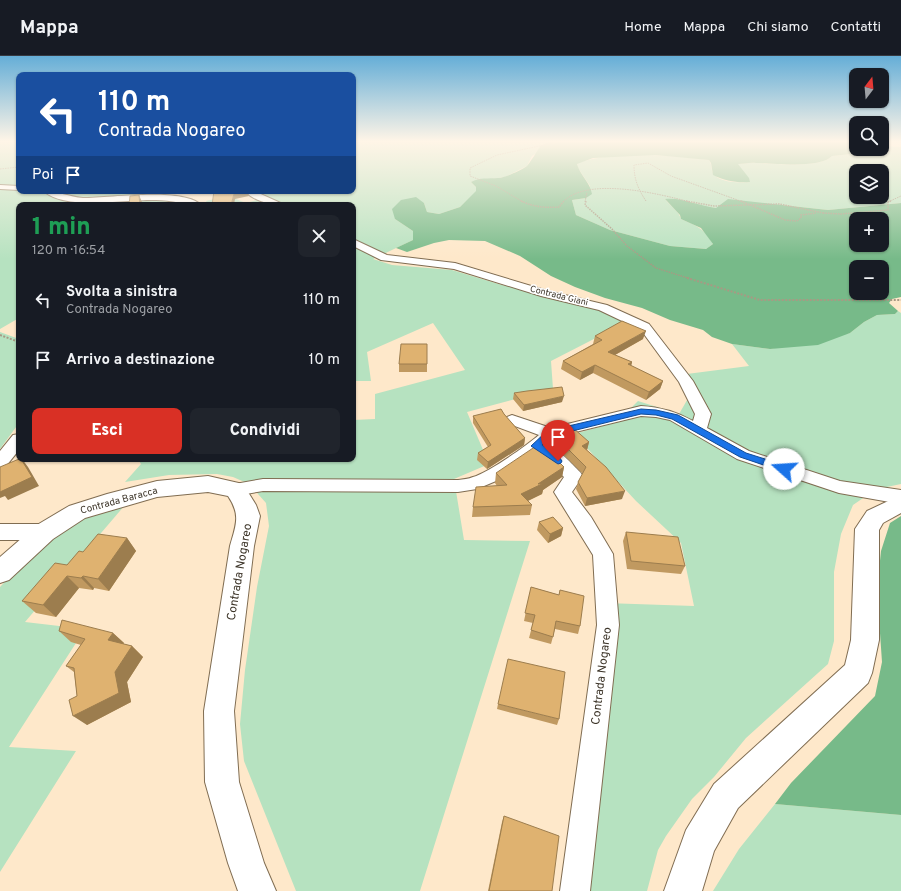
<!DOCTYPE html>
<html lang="it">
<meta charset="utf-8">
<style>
body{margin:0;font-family:Overpass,sans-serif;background:#20242c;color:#f1f3f6;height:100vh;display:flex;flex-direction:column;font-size:15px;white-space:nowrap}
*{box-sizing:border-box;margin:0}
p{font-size:13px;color:#9ea1a6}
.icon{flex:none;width:22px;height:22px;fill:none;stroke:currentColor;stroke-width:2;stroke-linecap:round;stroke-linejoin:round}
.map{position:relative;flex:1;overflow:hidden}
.drawer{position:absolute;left:16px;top:146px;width:340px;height:260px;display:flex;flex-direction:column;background:#171b24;border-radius:8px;box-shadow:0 1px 3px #0004}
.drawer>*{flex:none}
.banner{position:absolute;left:16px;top:16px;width:340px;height:122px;border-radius:8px;box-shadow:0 1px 3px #0004;background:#1a4fa0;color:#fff;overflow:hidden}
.needle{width:26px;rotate:16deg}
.fabs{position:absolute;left:849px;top:12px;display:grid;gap:8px}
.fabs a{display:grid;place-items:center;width:40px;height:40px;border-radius:8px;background:#171b24;box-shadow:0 1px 3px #0004;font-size:20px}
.pin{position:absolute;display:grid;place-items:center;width:34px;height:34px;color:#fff;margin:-41px -17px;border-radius:50% 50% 50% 0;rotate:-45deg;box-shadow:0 0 4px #0007}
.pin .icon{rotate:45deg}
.me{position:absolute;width:44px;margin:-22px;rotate:289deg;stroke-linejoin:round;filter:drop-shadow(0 0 3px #0008)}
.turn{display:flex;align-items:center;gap:14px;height:84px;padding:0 16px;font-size:18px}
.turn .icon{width:52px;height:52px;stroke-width:2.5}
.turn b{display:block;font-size:28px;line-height:34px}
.then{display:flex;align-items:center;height:38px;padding:0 16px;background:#0003;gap:8px;font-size:15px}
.round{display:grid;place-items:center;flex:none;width:42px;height:42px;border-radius:8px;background:#20242c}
.headline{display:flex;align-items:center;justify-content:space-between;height:68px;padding:0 16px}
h1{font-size:24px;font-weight:800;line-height:30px;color:#1e9e55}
.action{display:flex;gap:8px;margin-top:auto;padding:8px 16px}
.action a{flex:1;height:46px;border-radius:8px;background:#d93025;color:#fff;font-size:16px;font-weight:800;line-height:46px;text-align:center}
.action a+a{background:#20242c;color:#f1f3f6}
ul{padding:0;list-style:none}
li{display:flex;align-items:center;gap:12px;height:60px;padding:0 16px}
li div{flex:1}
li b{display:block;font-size:15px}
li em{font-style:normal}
header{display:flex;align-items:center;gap:24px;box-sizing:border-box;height:56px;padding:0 20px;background:#171b24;border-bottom:1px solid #363941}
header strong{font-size:19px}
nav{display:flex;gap:22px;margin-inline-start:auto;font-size:14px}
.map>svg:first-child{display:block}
.green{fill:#b6e2c0;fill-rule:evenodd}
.forest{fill:#77ba89;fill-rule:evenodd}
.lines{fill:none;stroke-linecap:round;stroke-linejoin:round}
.minor-casing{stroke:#806d52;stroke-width:2}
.tertiary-casing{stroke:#806d52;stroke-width:2}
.path-far2{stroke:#a89983;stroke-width:1;stroke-dasharray:1.5 1;stroke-linecap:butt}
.path-far1{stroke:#a89983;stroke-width:1.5;stroke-dasharray:1.5 1;stroke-linecap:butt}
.path{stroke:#a89983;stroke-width:2;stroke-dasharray:2 1.5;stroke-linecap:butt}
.minor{fill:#fff;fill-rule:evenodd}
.tertiary{fill:#fff;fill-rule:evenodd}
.wall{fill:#c09960}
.shaded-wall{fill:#9c7d4e}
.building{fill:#dfb270;stroke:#9c7d4e}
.route{fill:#1a73e8;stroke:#114b97}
.labels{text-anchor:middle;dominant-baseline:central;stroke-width:3;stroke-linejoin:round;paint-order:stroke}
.far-street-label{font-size:9px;fill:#3e362a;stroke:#fff}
.street-label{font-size:10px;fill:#3e362a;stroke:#fff}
.near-street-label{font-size:12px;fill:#3e362a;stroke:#fff}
</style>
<header>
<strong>Mappa</strong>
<nav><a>Home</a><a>Mappa</a><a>Chi siamo</a><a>Contatti</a></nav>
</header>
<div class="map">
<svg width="901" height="835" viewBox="0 0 901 835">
<rect width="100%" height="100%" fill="#fee8ca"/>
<path class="green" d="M 0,86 L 19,86 L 19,135 L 149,135 L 142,137 L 137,142 L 188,143 L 190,149 L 19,149 L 19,262 L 0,273 Z
M 353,86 L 548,86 L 540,90 L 537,97 L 532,100 L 527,110 L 505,121 L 471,126 L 476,131 L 476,136 L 460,151 L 439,158 L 427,156 L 424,147 L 395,163 L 413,175 L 413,184 L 373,203 L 392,209 L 452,214 L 502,229 L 581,243 L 629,265 L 551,305 L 553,333 L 467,356 L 489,408 L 454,423 L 464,484 L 530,485 L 420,835 L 296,835 L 244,705 L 240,668 L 245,614 L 257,531 L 269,470 L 266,447 L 249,428 L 233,421 L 217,418 L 169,419 L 125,426 L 141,408 L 138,403 L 353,403 L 353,364 L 375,363 L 375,338 L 465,314 L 433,267 L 367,296 L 371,325 L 353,325 L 353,149 L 208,149 L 206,145 L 228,140 L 246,147 L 268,141 L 260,135 L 353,135 Z
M 882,90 L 901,91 L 901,147 L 828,154 L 783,149 L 717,152 L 705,151 L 691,146 L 665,143 C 670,150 679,155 681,163 C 697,170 704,172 713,188 L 706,193 L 670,190 L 610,174 L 576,159 L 572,144 L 586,142 L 590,130 L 578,112 L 577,107 C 617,94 668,99 709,104 C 712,108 711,113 713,117 C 719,127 739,127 750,126 L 737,108 C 744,108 750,106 756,107 C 774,107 820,113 832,100 L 861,97 L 865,93 L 882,93 ZM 856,115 L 882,115 L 882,141 L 856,141 Z
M 898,255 L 901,257 L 901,428 L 882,432 L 872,436 L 853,449 L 841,478 L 834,516 L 834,585 L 828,608 L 746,682 L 714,721 L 692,743 L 666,780 L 658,794 L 647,835 L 568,835 L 605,547 L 694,550 L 681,487 L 636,445 L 574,378 L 617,366 L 638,345 L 679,358 L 690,339 L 679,319 L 749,310 L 732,288 L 770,293 L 850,277 L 864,266 L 877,259 L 895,258 Z
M 0,276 L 19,283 L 19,367 L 0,393 Z
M 125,449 L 25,566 L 85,573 L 9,691 L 76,695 L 0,816 L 0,531 C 21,509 47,482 73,466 C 89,457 107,452 125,449 Z
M 775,748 L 901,759 L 901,835 L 713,835 L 739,793 Z"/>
<path class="forest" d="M 548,86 L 856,86 L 856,93 L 865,93 L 861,97 L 832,100 C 820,113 774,107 756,107 C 750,106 744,108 738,108 L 749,122 L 750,126 C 737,127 725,125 713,119 L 711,107 L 709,104 L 655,99 L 593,102 L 577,108 C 580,119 590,126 592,138 L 586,142 L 572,144 L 576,159 L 610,174 L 670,190 L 706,193 L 713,188 L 701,172 L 681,163 L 680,159 L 665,143 C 682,141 699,150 716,152 L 728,143 L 828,154 L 901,147 L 901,241 L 892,243 L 889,247 L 898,255 L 895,258 L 877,259 L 864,266 L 850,277 L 818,289 L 770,293 L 732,288 L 712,281 L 703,274 L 670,264 L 642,252 L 605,242 L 575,231 L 551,220 L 520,200 L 485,185 L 449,184 L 434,187 L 407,196 L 396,192 L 413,184 L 413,175 L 395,163 L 392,153 L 401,144 L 416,141 L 424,147 L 427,156 L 439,158 L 460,151 L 476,135 L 476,131 L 471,126 C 480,121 488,123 498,122 C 506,121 520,115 527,110 C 529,108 539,93 540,90 ZM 856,163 L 882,163 L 882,189 L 856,189 ZM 856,211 L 882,211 L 882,237 L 856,237 Z
M 901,460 L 901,759 L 775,748 L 791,727 L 875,640 L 882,606 L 877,534 L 881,495 L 890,467 Z"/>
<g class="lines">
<defs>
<path id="minor" d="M 0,129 L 19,130 L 19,134 L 0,133 Z
M 44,135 C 58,135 69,141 83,142 C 109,142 183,131 201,149 C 186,149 171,144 156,144 C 128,143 64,155 44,135 Z
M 245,135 L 254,135 L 285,149 C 271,149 255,146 245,135 Z
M 353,183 L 387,199 L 455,207 L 548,235 L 607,249 L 649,268 L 693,325 L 711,358 L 707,372 L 749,395 L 840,425 L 901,434 L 901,448 L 839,437 L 737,403 L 670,364 L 656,361 L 641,360 L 555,381 L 544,391 C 555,388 572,408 580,416 L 583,420 L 572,436 L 591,461 L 613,498 L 619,569 L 590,835 L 560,835 L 597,569 L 593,499 L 554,436 L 564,421 L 542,400 L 540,396 L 541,395 L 496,425 L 477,433 L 458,436 L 263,435 L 235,440 L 229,439 L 226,434 L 229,429 L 263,423 L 458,424 C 463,423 469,423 473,421 C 488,417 526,390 539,379 L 507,367 L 504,364 L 507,361 L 512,359 L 551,372 L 641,350 C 660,351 677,356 693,365 L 695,358 L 679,326 L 641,274 L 599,254 L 541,240 L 454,213 L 381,204 L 353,190 Z
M 19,378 L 19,394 L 6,410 L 0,412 L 0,395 L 13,379 Z
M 0,468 L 45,468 L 52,471 L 54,476 L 52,481 L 45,484 L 0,484 Z"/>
<path id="tertiary" d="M 208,420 L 243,428 L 256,449 L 260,460 L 254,490 L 234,655 L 239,726 L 264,807 L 276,835 L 238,835 L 228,807 L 205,726 L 204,655 L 230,490 C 236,469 241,459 228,440 L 208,436 L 157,441 L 85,462 L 53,483 L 9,524 L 0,527 L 0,501 L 37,469 L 69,450 L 107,438 L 157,425 Z
M 901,439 L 901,457 L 883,467 L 879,474 L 879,584 L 872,617 L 868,627 L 738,752 L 714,795 L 702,835 L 664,835 L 686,774 L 714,728 L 845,609 L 851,584 L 855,473 L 867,455 Z"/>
</defs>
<use href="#minor" class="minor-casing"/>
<use href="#tertiary" class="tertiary-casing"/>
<path class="path-far2" d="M 0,113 L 19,111
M 646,145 C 638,133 634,123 634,109 L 648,107 L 671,120 L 743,146
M 523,146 L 496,130 L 470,120 L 470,112 L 497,99 L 558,86
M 563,146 C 587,120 660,138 690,146
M 585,146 L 587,136
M 888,146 L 901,140"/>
<path class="path-far1" d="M 521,145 C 534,151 545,152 559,151 L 564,145
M 586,145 L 585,149 L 612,173 L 627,190 L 656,212 L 691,223
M 686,145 L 714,150 L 779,148 L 823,157
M 741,145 L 785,164 L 797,165 L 801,162 L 801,159 L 816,157
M 823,157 L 841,158 L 888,154 L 888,146 L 891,145"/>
<path class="path" d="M 687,222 L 760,244 L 901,244
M 0,279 L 19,286"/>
<use href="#minor" class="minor"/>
<use href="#tertiary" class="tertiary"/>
</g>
<path class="wall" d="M 595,280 L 643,283 L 615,299 L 632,306 L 631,310 L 663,325 L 660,333 L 646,344 L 593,317 L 580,324 L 561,313 L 563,305 L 593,288 Z
M 427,296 L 427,316 L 399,316 L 399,308 Z
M 514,337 L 562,346 L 523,355 L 513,343 Z
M 504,358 L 525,382 L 524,389 L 487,413 L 477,404 L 478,397 L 488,391 L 473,367 L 473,360 Z
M 551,381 L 589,386 L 587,394 L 622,443 L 585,450 L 576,433 L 578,426 L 583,418 L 557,392 L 550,389 Z
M 564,411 L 562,421 L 543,434 L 542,438 L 528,445 L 532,449 L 530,459 L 472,461 L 473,451 L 497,430 L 495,427 L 496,417 Z
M 539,466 L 563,472 L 561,480 L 548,487 L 537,474 Z
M 626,476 L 685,510 L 681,518 L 627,513 L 623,485 Z
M 127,482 L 136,495 L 109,535 L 94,532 L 93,534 L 79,532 L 56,561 L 36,557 L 22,545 L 83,496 Z
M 531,531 L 559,539 L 560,534 L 580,570 L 578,578 L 555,573 L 551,588 L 529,582 L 533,567 L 524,565 Z
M 59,575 L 113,577 L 124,587 L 123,588 L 132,590 L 143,601 L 127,626 L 131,646 L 87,669 L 77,640 L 74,616 L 66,610 L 81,589 L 71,586 Z
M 498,648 L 559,663 L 557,669 L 497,653 Z
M 504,760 L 552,835 L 488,835 L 502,766 Z"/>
<path class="shaded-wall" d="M 247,135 L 249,140 L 235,143 L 234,149 L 231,149 L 234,138 Z
M 139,139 L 142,146 L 142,149 L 140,149 Z
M 646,275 L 643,283 L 606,304 L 608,296 Z
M 632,306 L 630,314 L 628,308 Z
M 595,309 L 593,317 L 580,324 L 582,316 Z
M 663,325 L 660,333 L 646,344 L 649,336 Z
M 564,340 L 562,346 L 523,355 L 524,349 Z
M 525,382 L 524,389 L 487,413 L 488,406 Z
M 589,386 L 587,394 L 582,390 Z
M 22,403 L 28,411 L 39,430 L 8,444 L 5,440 L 0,442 L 0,433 Z
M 564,411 L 562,421 L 543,434 L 542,438 L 519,449 L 521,438 Z
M 625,435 L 622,443 L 585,450 L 587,442 Z
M 563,472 L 561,480 L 548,487 L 550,478 Z
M 127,482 L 136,495 L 109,535 L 98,523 Z
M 67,520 L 79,532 L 56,561 L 43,549 Z
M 83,520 L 94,532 L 93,534 L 81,522 Z
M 113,577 L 124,587 L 119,595 L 108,584 Z
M 132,590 L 143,601 L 127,626 L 131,646 L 87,669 L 73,660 L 115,616 Z"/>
<path class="building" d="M 214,135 L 247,135 L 234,138 L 231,149 L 212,149 Z
M 139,139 L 140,149 L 129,149 L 130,140 Z
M 622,265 L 646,275 L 608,296 L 632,306 L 628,308 L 663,325 L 649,336 L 595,309 L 582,316 L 563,305 L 602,284 L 595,280 Z
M 401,288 L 427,288 L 427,308 L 399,308 Z
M 562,331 L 564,340 L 524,349 L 514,337 L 527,335 Z
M 501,353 L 504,358 L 525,382 L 488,406 L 478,397 L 491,389 L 473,360 Z
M 572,371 L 589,386 L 582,390 L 606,411 L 625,435 L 587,442 L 578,426 L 586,411 L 559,384 L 551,381 L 554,378 L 567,372 Z
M 539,388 L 545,392 L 564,411 L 538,428 L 544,427 L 521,438 L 532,449 L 473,451 L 476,431 L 507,429 L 496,417 Z
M 19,403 L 21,403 L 32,421 L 0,436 L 0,411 Z
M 553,461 L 563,472 L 550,478 L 539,466 Z
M 626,476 L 678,481 L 685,510 L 631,505 Z
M 98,478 L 127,482 L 98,523 L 83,520 L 81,522 L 67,520 L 43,549 L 22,545 L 55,507 L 67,509 L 79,495 L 83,496 Z
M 531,531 L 559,539 L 560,534 L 584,540 L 580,570 L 556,565 L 553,581 L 531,574 L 535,559 L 525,557 Z
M 62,564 L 113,577 L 108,584 L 132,590 L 115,616 L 119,637 L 73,660 L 69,644 L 77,640 L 74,612 L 66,610 L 85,583 L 59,575 Z
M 508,603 L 565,616 L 559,663 L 498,648 Z
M 504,760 L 559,780 L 552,835 L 489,835 Z"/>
<linearGradient id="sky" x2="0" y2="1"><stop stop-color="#65aed7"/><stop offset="0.42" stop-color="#fff5e7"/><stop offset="1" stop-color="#fff5e7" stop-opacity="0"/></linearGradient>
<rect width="901" height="203" fill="url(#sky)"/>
<path class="route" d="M 641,353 L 656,354 L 678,359 L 746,397 L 787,410 L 789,413 L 784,416 L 740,401 L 672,363 L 656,359 L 641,358 L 552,380 L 542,389 C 550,393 557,397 562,405 L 561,407 L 558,408 L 531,390 L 547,375 Z"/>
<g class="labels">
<g class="far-street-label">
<text transform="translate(559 240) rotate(14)">Contrada Giani</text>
</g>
<g class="street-label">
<text transform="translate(119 445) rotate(-15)">Contrada Baracca</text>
</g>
<g class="near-street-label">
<text transform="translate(240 516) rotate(-80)">Contrada Nogareo</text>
<text transform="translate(602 620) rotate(-83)">Contrada Nogareo</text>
</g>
</g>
</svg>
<div class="fabs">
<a><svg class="needle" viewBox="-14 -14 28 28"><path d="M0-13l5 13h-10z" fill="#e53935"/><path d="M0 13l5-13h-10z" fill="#9ea1a6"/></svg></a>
<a><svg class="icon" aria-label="search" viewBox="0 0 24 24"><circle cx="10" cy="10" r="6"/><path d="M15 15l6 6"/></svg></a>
<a><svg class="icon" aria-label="layers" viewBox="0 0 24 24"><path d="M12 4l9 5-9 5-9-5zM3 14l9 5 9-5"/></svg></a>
<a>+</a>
<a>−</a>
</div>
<div class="pin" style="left:558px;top:405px;background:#d93025"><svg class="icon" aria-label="arrive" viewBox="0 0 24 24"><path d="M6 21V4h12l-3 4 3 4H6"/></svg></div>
<svg class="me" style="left:784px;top:413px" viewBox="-20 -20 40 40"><circle r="19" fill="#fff"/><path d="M0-13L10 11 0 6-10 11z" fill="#1a73e8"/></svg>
<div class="banner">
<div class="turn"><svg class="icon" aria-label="left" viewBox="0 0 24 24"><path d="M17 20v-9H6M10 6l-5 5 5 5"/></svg><div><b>110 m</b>Contrada Nogareo</div></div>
<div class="then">Poi<svg class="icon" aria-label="arrive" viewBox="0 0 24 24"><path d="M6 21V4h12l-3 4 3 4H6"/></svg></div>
</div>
<section class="drawer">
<div class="headline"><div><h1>1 min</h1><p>120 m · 16:54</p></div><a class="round"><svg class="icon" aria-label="close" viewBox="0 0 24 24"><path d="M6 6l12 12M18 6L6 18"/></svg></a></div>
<ul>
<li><svg class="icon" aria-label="left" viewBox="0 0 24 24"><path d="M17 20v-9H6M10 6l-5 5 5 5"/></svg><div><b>Svolta a sinistra</b><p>Contrada Nogareo</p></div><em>110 m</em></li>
<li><svg class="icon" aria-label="arrive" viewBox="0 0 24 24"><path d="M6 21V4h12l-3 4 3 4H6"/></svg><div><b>Arrivo a destinazione</b></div><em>10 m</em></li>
</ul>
<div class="action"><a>Esci</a><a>Condividi</a></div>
</section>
</div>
